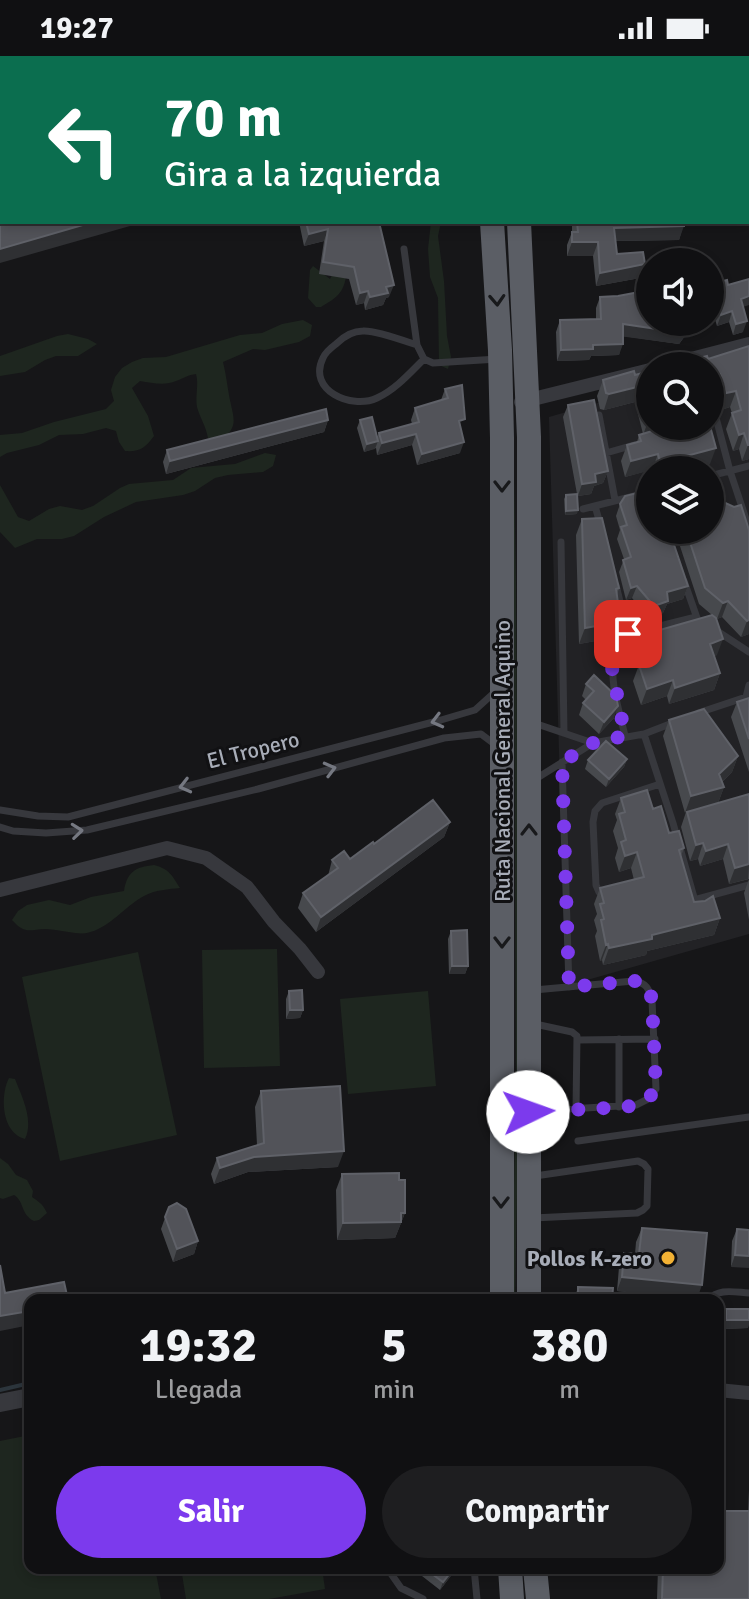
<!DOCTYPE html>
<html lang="es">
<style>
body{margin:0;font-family:Signika,sans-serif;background:#1e1e20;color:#f1f3f6;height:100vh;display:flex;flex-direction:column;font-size:30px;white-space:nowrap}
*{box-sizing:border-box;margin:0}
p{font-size:26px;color:#9c9d9f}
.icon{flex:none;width:44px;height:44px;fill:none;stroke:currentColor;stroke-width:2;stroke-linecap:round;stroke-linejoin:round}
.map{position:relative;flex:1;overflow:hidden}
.panel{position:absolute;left:24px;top:1238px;width:700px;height:280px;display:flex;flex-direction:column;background:#101012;border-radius:16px;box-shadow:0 4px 12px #0003,0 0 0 2px #303032}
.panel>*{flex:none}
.guide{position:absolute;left:0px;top:0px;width:750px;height:168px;box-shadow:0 4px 12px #0003,0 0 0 2px #303032;background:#0b6e4f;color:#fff;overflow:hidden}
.fabs{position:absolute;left:636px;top:192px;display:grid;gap:16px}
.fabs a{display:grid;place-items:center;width:88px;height:88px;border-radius:50%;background:#101012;box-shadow:0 4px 12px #0003,0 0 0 2px #303032;font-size:40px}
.pin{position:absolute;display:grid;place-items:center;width:68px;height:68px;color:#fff;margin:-34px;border-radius:16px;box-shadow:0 4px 12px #0006}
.me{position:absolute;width:88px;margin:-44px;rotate:87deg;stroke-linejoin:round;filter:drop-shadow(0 0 6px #0008)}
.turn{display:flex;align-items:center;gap:28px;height:168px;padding:0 32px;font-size:36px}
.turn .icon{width:104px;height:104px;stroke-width:2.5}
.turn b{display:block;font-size:56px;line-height:68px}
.eta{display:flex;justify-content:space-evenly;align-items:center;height:136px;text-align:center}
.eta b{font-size:48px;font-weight:800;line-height:56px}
.button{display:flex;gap:16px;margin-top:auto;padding:16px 32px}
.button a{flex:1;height:92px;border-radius:48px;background:#7c3aed;color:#fff;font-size:32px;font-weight:800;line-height:92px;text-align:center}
.button a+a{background:#1e1e20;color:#f1f3f6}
.status{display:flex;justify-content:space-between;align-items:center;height:56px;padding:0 40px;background:#101012;direction:ltr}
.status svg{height:22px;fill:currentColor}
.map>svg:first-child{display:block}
.built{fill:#222225;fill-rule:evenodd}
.green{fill:#1e261f}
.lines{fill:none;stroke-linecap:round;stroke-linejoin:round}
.stream{stroke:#2c353c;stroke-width:4}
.service{stroke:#37383d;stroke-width:7}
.minor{stroke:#37383d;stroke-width:14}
.tertiary{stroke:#37383d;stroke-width:18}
.trunk{stroke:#5b5e65;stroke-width:24}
.wall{fill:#47494d}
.shaded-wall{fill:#2f3033}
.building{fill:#525359;stroke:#5f6168;stroke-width:2}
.oneway{stroke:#18191b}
.oneway2{stroke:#757881}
.route{stroke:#7c3aed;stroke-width:14;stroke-dasharray:0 25.2}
.poi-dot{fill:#f2b134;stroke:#111113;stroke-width:3}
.labels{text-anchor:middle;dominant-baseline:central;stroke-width:6;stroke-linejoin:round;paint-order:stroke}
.street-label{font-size:22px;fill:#a8adb8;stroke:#111113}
.poi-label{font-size:22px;font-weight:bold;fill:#a8adb8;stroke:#111113;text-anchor:end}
</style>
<div class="status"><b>19:27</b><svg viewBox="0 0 49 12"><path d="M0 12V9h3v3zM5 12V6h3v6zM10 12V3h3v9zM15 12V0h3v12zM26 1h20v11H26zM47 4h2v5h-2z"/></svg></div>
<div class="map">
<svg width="749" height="1543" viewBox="0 0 749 1543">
<rect width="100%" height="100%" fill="#161618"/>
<path class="built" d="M 749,304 L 749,878 L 566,930 L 549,361 L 650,332 L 650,370 L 710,370 L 710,315 ZM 650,414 L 710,414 L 710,474 L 650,474 Z"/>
<path class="green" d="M 431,166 L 441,166 L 438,180 L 444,225 L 447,280 L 451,301 L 448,313 L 439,309 L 438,242 L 430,221 L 428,193 Z
M 313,210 L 330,223 L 332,219 L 346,221 C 343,238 336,242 321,251 L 316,251 L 308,242 L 310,214 Z
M 303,264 L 312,269 L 310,280 L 299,286 L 265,294 L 253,293 L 223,306 C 226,318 227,328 229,339 C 233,362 241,371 218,386 L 208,382 C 206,370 200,362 197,351 C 195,340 199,329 196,318 C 188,319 184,322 176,325 C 165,330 152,327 140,325 L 132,332 L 148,360 L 154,380 C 145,392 140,396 125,395 L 119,386 L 116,375 L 106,372 L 83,378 L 59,379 L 39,389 L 7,397 L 0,401 L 0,379 L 22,377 L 54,366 L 106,353 L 114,345 L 111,334 L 115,321 L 122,312 L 132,306 L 143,302 L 166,301 L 240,279 L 262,277 L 282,268 Z
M 68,278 L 88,283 L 97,288 L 78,300 L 56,300 L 45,304 L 25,316 L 0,320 L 0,300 L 57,280 Z
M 513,367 L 516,525 L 519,1034 L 515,1244 L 512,1244 L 512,1224 L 516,1034 Z
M 265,397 L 276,399 L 273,410 L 263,416 L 228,419 L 215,422 L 195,435 L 183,439 L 136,446 L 104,461 L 74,480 L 62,483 L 37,483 L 15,492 L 0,476 L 0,429 L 18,461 L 29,465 L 49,453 L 60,450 L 82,454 L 93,450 L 120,432 L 129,428 L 173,424 L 191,412 L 235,408 Z
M 154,809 C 169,813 172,819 180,832 C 169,833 155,834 144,840 C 125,850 110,872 87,877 C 77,879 58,873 45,873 C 28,874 25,878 12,864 L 18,855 L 27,849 L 49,844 L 70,849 L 91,841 L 124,835 C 127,816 135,811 154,809 Z
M 277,893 L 280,1010 L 204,1012 L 202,894 Z
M 138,896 L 177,1079 L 60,1105 L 22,921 Z
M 428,935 L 436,1030 L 348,1038 L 340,943 Z
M 9,1022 L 15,1023 C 22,1041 34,1064 25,1083 C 1,1077 0,1039 9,1022 Z
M 0,1102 L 8,1108 L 16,1119 L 27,1124 L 33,1135 L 32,1141 C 39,1146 43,1148 47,1157 L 39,1164 L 34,1165 C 20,1158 25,1146 14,1139 L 3,1143 L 0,1142 Z
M 30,1379 L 30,1512 L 155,1512 L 161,1543 L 0,1543 L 0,1385 Z
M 181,1512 L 322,1512 L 325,1533 L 269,1543 L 186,1543 Z"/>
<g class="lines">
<path class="stream" d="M 0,1334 L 30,1327"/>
<path class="service" d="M 643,0 L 643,2
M 404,193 L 417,289 L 424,303 L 433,307 L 498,303
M 417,289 C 405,285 375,274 363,275 C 353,275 343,281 336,288 C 332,291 325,297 323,302 C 307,334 351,354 377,342 C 395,334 410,317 424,303
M 710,339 L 730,415 L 749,472
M 599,359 L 615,444
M 606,397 L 634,389
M 710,420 L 749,410
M 595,450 L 601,471
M 583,453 L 650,436
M 561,486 L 564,677
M 684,525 L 697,562
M 616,529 L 628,578
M 714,573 L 749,596
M 746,641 L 749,629
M 698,657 L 749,640
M 534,667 L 593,687
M 644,678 L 673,767 L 697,852
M 625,680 C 620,657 608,623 615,601 C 617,593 623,585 628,578 L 696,561
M 562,706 L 569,931
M 534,724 L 593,687 L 644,678 L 675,666
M 0,754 L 38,760 L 68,761 L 441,664 L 475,654 L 496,635
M 0,771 L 13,775 L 46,777 L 87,774 L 258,733 L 444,682 L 481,678 L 497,690
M 606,837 L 603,838 L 599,836 L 596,829 L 593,766 L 595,755 L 602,747 L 660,728
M 694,844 L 749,829
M 534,934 L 634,925 C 646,927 649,932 652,944 L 656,1033 L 648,1043 L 636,1049 L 535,1055
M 535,968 L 572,976 L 577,980 L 576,1053
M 619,983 L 619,1051
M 578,984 L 655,983
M 578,1085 L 749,1061
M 533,1162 L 637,1157 L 643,1154 L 647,1150 L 648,1113 L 644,1108 L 638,1105 L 535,1120
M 708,1244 C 719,1232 733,1236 749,1237
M 387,1512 L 401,1532 L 423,1543
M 474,1512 L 477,1543"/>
<path class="minor" d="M 39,0 L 40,2
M 103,2 L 110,0
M 703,2 L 711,0
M 0,35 L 2,35
M 664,310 L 749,288
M 521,346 L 650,314
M 0,834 L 167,792 L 206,802 L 247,831 L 274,866 L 300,893 L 318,916
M 718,1334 L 749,1337"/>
<path class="tertiary" d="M 0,1347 L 30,1341"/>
<path class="trunk" d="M 469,0 L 470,2
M 487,2 L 496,0
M 492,166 L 500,294 L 502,382 L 502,1244
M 519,166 L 529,381 L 529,1244
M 510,1512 L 512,1543
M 535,1512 L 538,1543"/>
</g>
<path class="wall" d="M 299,166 L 382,166 L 380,171 L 389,241 L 386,242 L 383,249 L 365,254 L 364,247 L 356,249 L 349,223 L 319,218 L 324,185 L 304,190 Z
M 572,166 L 684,166 L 679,184 L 615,185 L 617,198 L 645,208 L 640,222 L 596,230 L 593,200 L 567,200 L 567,189 L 572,176 Z
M 712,228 L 728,229 L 743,251 L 743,276 L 733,279 L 729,266 L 717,270 L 710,247 L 710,232 Z
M 600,241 L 694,268 L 679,288 L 623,280 L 619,299 L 591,300 L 589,304 L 557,305 L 556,276 L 560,264 L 596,263 L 596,252 Z
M 749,290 L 749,403 L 742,405 L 739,393 L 733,395 L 726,373 L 732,357 L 730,351 L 721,354 L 714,334 L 712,334 L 714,341 L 710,351 L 710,310 L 708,303 Z
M 635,319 L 710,408 L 688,414 L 650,414 L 625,421 L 621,405 L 627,389 L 637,386 L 639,379 L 643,378 L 635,346 L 604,354 L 600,353 L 597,340 L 603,324 Z
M 445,333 L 461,374 L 460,397 L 417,409 L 412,389 L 377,399 L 376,392 L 364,396 L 357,372 L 360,364 L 377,381 L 379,377 L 412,368 L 411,364 L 415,352 L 441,344 Z
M 568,349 L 608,415 L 603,427 L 594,430 L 591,438 L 578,440 L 577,458 L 565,459 L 564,443 L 566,439 L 577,438 L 563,361 Z
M 328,364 L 324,376 L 166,418 L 163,406 L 167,394 Z
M 620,448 L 688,530 L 683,543 L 667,548 L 663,557 L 649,562 L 632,542 L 626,544 L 619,516 L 624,503 L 617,483 L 620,474 L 616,460 Z
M 734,451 L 749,578 L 741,581 L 722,561 L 717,563 L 717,599 L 714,600 L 720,617 L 714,634 L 669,648 L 667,640 L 641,649 L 633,625 L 639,609 L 640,609 L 639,604 L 641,597 L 640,594 L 646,578 L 712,559 L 699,548 L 677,481 L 680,474 L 710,474 Z
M 582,463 L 619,532 L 617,539 L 613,570 L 610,571 L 608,578 L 601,584 L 579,588 L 576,479 Z
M 594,619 L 614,662 L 599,678 L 579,659 L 583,647 L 586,644 L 582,640 L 586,628 Z
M 749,642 L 749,716 L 731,661 L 737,646 Z
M 669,664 L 738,700 L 732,716 L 722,726 L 724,731 L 718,747 L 749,738 L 749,864 L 744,837 L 749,823 L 729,828 L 723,803 L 700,810 L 698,803 L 690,805 L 681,771 L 686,756 L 685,757 L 663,680 Z
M 627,703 L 624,711 L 606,731 L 585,713 L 588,704 Z
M 621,742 L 653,753 L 669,777 L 684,792 L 681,800 L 694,846 L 720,862 L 714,879 L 647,895 L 646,899 L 603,909 L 602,904 L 600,905 L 595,880 L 597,875 L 594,864 L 597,858 L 594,848 L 600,832 L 634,824 L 631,812 L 619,816 L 615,802 L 618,792 L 613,775 L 617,764 L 615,758 Z
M 450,766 L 444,781 L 316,876 L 298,852 L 303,837 L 328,820 L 332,804 L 350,803 L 374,788 Z
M 451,875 L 468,910 L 465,918 L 449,918 L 448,883 Z
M 289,935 L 303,954 L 300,962 L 286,963 L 286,943 Z
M 261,1035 L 338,1111 L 248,1116 L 214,1128 L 211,1118 L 217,1102 L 257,1089 L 255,1051 Z
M 342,1118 L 399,1124 L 405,1157 L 395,1182 L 337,1184 L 336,1134 Z
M 169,1151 L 198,1185 L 194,1198 L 173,1206 L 161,1173 Z
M 642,1172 L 697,1243 L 617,1235 L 619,1211 L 624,1197 L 635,1198 L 636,1186 Z
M 737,1173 L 749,1174 L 731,1211 L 732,1185 Z
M 578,1231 L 612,1244 L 574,1244 Z
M 726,1253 L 749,1253 L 748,1272 L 723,1273 L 723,1261 Z
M 749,1434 L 749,1543 L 657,1543 L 658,1512 L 718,1512 L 748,1455 Z
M 423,1512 L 457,1512 L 440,1534 L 422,1520 L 424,1513 Z"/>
<path class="shaded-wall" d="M 0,0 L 24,0 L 23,2 L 2,2 L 2,10 L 0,11 Z
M 93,166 L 144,166 L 0,207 L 0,193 Z
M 684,170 L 679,184 L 609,185 L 614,172 Z
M 328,173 L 324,185 L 304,190 L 309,178 Z
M 572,186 L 598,186 L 593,200 L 567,200 Z
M 645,208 L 640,222 L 596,230 L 600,217 Z
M 394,229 L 389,241 L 386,242 L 383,249 L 365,254 L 370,241 L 386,231 Z
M 368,235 L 364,247 L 356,249 L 360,237 Z
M 749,240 L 749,249 L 737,253 L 741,243 Z
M 732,255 L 729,266 L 717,270 L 721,259 Z
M 747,265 L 743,276 L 733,279 L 736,268 Z
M 695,266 L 679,288 L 619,280 L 623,268 Z
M 623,288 L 619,299 L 591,300 L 589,304 L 557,305 L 561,294 L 593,289 Z
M 713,317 L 720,318 L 714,334 L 710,333 L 710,321 Z
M 641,330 L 635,346 L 604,354 L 609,338 Z
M 736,335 L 730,351 L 721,354 L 726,337 Z
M 649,363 L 650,370 L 676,370 L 643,379 Z
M 328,364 L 324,376 L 166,418 L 170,405 Z
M 744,377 L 739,393 L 733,395 L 739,379 Z
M 416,378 L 412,389 L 377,399 L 382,387 Z
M 378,385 L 375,393 L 364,396 L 367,388 Z
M 464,386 L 460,397 L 417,409 L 422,398 Z
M 748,389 L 749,389 L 749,403 L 742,405 Z
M 716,392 L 710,408 L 688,414 L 657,414 L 660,407 Z
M 658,398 L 652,414 L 625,421 L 631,405 Z
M 608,415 L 603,427 L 594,430 L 591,438 L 578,440 L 582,428 L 595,418 Z
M 578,454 L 577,458 L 565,459 L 566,455 Z
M 637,530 L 632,542 L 626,544 L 631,532 Z
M 688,530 L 683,543 L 667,548 L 663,557 L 649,562 L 654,550 L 667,536 Z
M 728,545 L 722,561 L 717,563 L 723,547 Z
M 619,554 L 613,570 L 610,571 L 608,578 L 601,584 L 579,588 L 585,572 L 613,555 Z
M 749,564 L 749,578 L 741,581 L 747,565 Z
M 723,583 L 717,599 L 704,604 L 710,588 Z
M 720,617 L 714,634 L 669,648 L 675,632 Z
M 673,624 L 667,640 L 641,649 L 647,633 Z
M 618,650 L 614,662 L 599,678 L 604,666 Z
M 738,700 L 732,716 L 713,734 L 719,718 Z
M 627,703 L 624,711 L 606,731 L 609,723 Z
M 724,731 L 718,747 L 685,757 L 691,740 Z
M 450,766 L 444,781 L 316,876 L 321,861 Z
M 703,787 L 698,803 L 690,805 L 696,789 Z
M 728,788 L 723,803 L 700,810 L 706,795 Z
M 637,796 L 631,812 L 619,816 L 625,800 Z
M 749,808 L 748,823 L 729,828 L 735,812 Z
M 720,862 L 714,879 L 647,895 L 646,899 L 603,909 L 609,892 L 652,879 Z
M 608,888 L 602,904 L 600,905 L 606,889 Z
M 452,910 L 468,910 L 465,918 L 449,918 Z
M 290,954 L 303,954 L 300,962 L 286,963 Z
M 344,1095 L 338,1111 L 248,1116 L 214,1128 L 220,1112 L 254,1101 Z
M 401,1157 L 405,1157 L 395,1182 L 337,1184 L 343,1167 Z
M 198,1185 L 194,1198 L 173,1206 L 177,1193 Z
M 735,1199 L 749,1200 L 749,1212 L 731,1211 Z
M 622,1221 L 702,1229 L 697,1243 L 617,1235 Z
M 30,1255 L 30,1269 L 0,1275 L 0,1260 Z
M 726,1264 L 749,1264 L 749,1269 L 748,1272 L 723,1273 Z
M 454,1512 L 457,1512 L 440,1534 L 443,1526 Z"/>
<path class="building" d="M 198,0 L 375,0 L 376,2 L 191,2 Z
M 559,0 L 600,0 L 593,2 L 560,2 Z
M 2,55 L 2,166 L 93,166 L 0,193 L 0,56 Z
M 306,166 L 379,166 L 394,229 L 386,231 L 388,237 L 370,241 L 368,235 L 360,237 L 354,211 L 323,206 L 328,173 L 309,178 Z
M 577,166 L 684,166 L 684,170 L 614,172 L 617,198 L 643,196 L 645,208 L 600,217 L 598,186 L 572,186 L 572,176 L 578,176 Z
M 749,223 L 749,240 L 741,243 L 747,265 L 736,268 L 732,255 L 721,259 L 712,228 L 727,224 L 728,229 Z
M 650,234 L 650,266 L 691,266 L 683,277 L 623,268 L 623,288 L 593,289 L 593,293 L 561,294 L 560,264 L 601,263 L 600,241 L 618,240 Z
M 749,290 L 749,389 L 748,389 L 744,377 L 739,379 L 732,357 L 741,354 L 736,335 L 726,337 L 720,318 L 713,317 L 710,321 L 710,310 L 669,310 L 707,300 L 708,303 Z
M 634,315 L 635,319 L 650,315 L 650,363 L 641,330 L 609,338 L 606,337 L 603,324 Z
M 710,324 L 714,341 L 710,342 Z
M 462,329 L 465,363 L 459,365 L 464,386 L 422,398 L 416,378 L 382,387 L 379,377 L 419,366 L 415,352 L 448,342 L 445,333 Z
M 594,344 L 608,415 L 595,418 L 596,426 L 582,428 L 568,349 Z
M 326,353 L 328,364 L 170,405 L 167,394 Z
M 372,361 L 378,385 L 367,388 L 360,364 Z
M 669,370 L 710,370 L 716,392 L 660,407 L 658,398 L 631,405 L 627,389 L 641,385 L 639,379 Z
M 649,434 L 650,434 L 650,474 L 669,474 L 688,530 L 667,536 L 668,545 L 654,550 L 637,530 L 631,532 L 623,504 L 631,501 L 621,471 L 627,469 L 620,448 L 625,440 Z
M 577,438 L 578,454 L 566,455 L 566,439 Z
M 710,440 L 734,451 L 741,449 L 749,474 L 749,564 L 747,565 L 728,545 L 723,547 L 705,532 L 686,474 L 710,474 Z
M 602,462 L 619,532 L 616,533 L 619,554 L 613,555 L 614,562 L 607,568 L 585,572 L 582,463 Z
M 712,559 L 716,562 L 723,583 L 710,588 L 720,617 L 675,632 L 673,624 L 647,633 L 639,609 L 650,605 L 645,588 L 649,586 L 646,578 Z
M 594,619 L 616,640 L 618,650 L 604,666 L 583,647 L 594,635 L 586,628 Z
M 749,642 L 749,683 L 737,646 Z
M 704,653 L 738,700 L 719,718 L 724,731 L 691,740 L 669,664 Z
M 606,685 L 627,703 L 609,723 L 588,704 Z
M 647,734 L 653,753 L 661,750 L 669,777 L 679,775 L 684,792 L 679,794 L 694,846 L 705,845 L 713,840 L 720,862 L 652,879 L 652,883 L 609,892 L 608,888 L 606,889 L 601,864 L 604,863 L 600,848 L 604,847 L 600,832 L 644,821 L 637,796 L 625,800 L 621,786 L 626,784 L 619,758 L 625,756 L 621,742 Z
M 749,738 L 749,808 L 735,812 L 728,788 L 706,795 L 703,787 L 696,789 L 687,756 Z
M 433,744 L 450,766 L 321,861 L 303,837 L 338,812 L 332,804 L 344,795 L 350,803 L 373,786 L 374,788 Z
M 467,874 L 468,910 L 452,910 L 451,875 Z
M 302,934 L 303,954 L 290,954 L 289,935 Z
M 340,1030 L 344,1095 L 254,1101 L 220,1112 L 217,1102 L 264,1087 L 261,1035 Z
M 399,1117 L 399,1124 L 405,1124 L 405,1157 L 401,1157 L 401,1166 L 343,1167 L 342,1118 Z
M 177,1147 L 186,1153 L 198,1185 L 177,1193 L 165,1161 L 169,1151 Z
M 642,1172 L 707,1177 L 702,1229 L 622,1221 L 624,1197 L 639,1198 Z
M 737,1173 L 749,1174 L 749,1200 L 735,1199 Z
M 0,1209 L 5,1237 L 64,1226 L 68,1244 L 30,1244 L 30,1255 L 0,1260 Z
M 578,1231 L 613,1232 L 612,1244 L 578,1244 Z
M 726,1253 L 749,1253 L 749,1264 L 726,1264 Z
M 718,1455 L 749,1455 L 749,1543 L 662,1543 L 663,1512 L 718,1512 Z
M 424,1512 L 454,1512 L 443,1526 Z"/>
<defs><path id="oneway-chevron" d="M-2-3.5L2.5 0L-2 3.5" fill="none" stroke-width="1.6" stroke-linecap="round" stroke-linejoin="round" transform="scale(2)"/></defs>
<g class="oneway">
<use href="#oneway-chevron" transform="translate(497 244) rotate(87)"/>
<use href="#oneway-chevron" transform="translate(502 430) rotate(90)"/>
<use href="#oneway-chevron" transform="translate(529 774) rotate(-90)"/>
<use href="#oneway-chevron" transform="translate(502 886) rotate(90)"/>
<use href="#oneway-chevron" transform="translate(501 1146) rotate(90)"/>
</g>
<g class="oneway2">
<use href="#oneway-chevron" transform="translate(437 665) rotate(165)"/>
<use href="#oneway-chevron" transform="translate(330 713) rotate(-15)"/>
<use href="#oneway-chevron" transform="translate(185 730) rotate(166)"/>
<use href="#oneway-chevron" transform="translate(77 775) rotate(-6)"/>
</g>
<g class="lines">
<path class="route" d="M 528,1056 L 626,1051 C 639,1048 649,1044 656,1033 L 652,944 L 649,933 L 643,926 L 634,925 L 569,931 L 562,706 L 593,687 L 625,680 L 612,612 L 616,597 L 628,578"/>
</g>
<circle class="poi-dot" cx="668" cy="1202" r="8"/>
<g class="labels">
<g class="street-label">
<text transform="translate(253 694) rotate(-14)">El Tropero</text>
<text transform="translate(502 705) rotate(-90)">Ruta Nacional General Aquino</text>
</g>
<g class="poi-label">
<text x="652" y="1202">Pollos K-zero</text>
</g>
</g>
</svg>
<div class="fabs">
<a><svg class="icon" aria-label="sound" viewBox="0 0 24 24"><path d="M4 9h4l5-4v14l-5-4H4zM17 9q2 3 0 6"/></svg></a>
<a><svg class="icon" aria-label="search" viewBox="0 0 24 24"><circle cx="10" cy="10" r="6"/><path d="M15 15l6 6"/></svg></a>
<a><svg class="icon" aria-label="layers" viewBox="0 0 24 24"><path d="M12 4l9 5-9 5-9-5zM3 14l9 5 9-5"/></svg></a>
</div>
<div class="pin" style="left:628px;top:578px;background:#d93025"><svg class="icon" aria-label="arrive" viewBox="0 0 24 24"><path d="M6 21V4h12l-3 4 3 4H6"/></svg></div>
<svg class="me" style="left:528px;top:1056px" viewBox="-20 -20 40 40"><circle r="19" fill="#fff"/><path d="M0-13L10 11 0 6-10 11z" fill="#7c3aed"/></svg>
<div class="guide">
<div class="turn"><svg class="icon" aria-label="left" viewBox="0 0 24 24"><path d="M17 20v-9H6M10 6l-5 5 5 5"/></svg><div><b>70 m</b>Gira a la izquierda</div></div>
</div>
<section class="panel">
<div class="eta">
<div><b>19:32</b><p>Llegada</p></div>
<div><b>5</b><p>min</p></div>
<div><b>380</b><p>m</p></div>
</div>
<div class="button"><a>Salir</a><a>Compartir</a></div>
</section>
</div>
